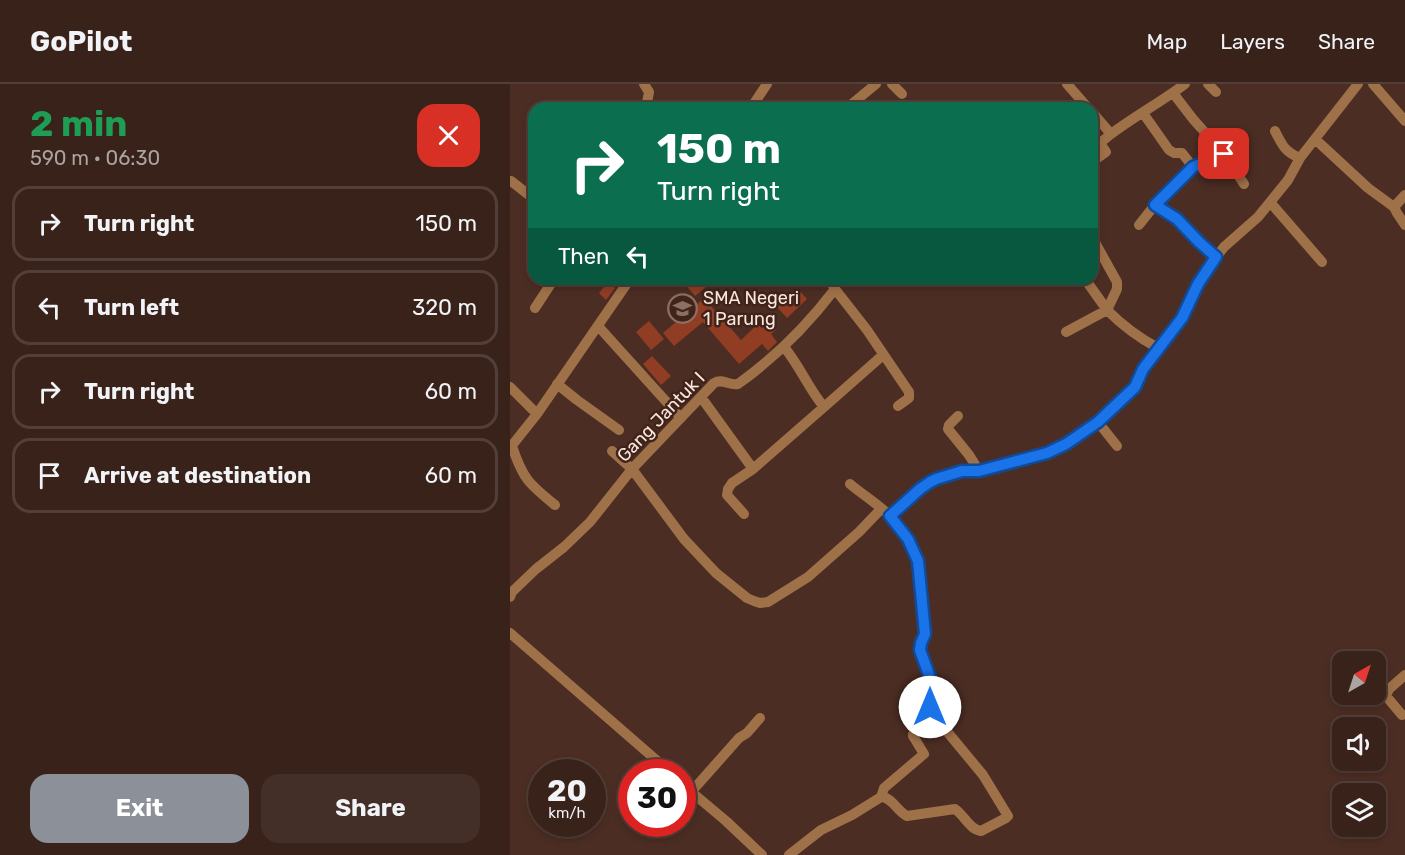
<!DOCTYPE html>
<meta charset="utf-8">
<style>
body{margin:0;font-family:Rubik,sans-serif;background:#432f27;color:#f1f3f6;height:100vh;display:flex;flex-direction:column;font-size:22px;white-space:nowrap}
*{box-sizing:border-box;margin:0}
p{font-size:20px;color:#aba4a2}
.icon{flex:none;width:33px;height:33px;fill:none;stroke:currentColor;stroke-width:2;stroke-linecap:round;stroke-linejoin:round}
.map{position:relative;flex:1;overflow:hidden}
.drawer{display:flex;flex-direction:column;background:#38221a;width:510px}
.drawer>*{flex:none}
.guide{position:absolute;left:18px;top:18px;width:570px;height:183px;border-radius:18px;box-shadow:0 3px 9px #0003,0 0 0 2px #523f39;background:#0b6e4f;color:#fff;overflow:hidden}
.needle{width:39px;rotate:39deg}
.buttons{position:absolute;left:822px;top:567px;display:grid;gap:12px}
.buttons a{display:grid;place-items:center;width:54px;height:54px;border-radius:12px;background:#38221a;box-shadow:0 3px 9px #0003,0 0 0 2px #523f39;font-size:30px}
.speed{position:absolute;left:18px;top:675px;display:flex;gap:12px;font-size:30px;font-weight:700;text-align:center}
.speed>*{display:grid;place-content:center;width:78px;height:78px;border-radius:50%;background:#38221a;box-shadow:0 3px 9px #0003,0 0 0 2px #523f39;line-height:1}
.speed small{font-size:15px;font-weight:400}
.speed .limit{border:9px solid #d22;background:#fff;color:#111}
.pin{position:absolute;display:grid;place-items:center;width:51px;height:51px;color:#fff;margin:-26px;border-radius:12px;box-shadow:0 3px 9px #0006}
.me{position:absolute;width:66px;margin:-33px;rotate:0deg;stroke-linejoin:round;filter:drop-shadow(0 0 4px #0008)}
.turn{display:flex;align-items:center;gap:21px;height:126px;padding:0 30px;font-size:27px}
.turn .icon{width:78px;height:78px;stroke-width:2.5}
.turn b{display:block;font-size:42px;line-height:51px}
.then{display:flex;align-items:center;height:57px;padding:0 30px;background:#0003;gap:12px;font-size:22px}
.round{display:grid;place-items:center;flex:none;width:63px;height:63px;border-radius:18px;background:#432f27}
.overview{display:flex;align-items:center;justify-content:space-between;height:102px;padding:0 30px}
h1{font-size:36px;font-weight:700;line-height:45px;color:#1e9e55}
.cta{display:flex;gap:12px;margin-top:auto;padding:12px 30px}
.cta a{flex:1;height:69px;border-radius:18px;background:#8c9099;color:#fff;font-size:24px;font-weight:700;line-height:69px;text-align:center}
.cta a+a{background:#432f27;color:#f1f3f6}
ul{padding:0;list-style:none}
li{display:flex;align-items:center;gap:18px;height:75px;margin:0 12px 9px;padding:0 18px;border:3px solid #523f39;border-radius:18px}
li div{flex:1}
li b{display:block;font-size:22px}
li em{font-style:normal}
header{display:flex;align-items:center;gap:36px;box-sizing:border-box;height:84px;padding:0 30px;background:#38221a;border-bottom:2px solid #523f39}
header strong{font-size:28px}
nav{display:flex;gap:33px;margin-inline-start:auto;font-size:21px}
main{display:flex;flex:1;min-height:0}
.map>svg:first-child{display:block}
.building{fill:#903d23}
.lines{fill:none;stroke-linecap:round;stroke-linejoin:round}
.minor{stroke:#9f7148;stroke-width:10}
.route-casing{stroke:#114b97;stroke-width:15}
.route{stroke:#1a73e8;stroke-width:10}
.labels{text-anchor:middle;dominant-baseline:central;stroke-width:5;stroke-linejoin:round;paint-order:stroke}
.poi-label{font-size:18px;fill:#fae7e0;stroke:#402319;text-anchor:start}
.street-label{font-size:18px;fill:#fae7e0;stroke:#402319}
</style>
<header>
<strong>GoPilot</strong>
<nav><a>Map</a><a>Layers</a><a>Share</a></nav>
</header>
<main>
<section class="drawer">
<div class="overview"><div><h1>2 min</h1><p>590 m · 06:30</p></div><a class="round" style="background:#d93025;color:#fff"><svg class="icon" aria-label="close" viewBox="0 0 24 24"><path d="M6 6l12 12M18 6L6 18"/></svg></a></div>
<ul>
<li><svg class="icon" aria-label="right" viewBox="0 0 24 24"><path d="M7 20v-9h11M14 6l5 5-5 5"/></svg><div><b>Turn right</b></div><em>150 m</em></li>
<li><svg class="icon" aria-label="left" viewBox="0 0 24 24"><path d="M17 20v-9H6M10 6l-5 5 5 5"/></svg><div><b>Turn left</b></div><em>320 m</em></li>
<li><svg class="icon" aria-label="right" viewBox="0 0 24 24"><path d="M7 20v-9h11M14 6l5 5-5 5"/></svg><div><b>Turn right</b></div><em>60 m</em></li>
<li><svg class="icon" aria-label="arrive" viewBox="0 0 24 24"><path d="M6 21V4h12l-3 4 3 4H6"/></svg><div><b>Arrive at destination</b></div><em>60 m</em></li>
</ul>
<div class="cta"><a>Exit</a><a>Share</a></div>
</section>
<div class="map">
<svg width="895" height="771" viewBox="0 0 895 771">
<rect width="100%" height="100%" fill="#4b2d23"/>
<path class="building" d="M 176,195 L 205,195 L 185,212 L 173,198 Z
M 98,198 L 105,204 L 96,216 L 89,209 Z
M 287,204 L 297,215 L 277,234 L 266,222 Z
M 194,214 L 231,256 L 254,234 L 266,246 L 261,250 L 267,258 L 258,267 L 252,260 L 229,280 L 193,238 L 164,262 L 153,249 Z
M 139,237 L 154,255 L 141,266 L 126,248 Z
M 142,272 L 161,292 L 151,301 L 133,280 Z"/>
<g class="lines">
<path class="minor" d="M 134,0 L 139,8 L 136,24
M 382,0 L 392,10
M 557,0 L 578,24
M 698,0 L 706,8
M 863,0 L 895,37
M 663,9 L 683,35 L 714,70 L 734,100
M 241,24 L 257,0
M 337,24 L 366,0
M 582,28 L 601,50 C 625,32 651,18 675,0
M 633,29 L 659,66 L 664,69 L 672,69 L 683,83
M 765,47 C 772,61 775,68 790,74
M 805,55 L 858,104 L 884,123 L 895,111
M 582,78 L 596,68 L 590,59 L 601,50
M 1,97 L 24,115
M 760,118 L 812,178
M 645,121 L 667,135 L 689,158 L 706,173
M 884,123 L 887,129 L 895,141
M 629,141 L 648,117 L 683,83 L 714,70
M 582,153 L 607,198 L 607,205 L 597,226 C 613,242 629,254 648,264
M 325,205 L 357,246 L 399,308 L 399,314 L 388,322
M 25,224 L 44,195
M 88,242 L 171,334
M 556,248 L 597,226 L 575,195
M 274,263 C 290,282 298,304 314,323 L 373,271
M 47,300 L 67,316 L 109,346
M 0,303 L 27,330
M 191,313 L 243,385
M 448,332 L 439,341 L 438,345 L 459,371 L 469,387
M 588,338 L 607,362
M 2,362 C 13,395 19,400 45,421
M 0,364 L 27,330 L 120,195
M 102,367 L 122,385 L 174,455 L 206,489 L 237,514 L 244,517 L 250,519 L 258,518 L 298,493 L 349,448 L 371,425
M 340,400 C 353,411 368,420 380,432 C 410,460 410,487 412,525 C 413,533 415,541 415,548 C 415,555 409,559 410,566 C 412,581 423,594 424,610 C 425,616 421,621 420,627 L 473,691 L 498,732 L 496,734 L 471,747 C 459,745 455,732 445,725 L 397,732 C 387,727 382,713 371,713
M 234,430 L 217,411 L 218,405 L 222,399 L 243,385 L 314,323
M 380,432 L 420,398 L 452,387 L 469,387 L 537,369 L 556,360 L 588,338 L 625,303 L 633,285 L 672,234 L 688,200 L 704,176 L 714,163 L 748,133 L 778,96 L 790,74 L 848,0
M 0,513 L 2,508 L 26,485 L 54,463 L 80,438 L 122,385 L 204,299 C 213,294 219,302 228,300 C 266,273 296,243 325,205 L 319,195
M 0,549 L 160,688
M 892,631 L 876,612 L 879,605 L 895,591
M 172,700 L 216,737 L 252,771
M 182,707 L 229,654 L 237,649 L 250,634
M 279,771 L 311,746 L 342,731 L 371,713 L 374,704 L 414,670 L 403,652 L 403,650 L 424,632"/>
</g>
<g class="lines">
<defs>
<path id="route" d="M 420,623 L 425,613 L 423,602 L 410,566 L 411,559 L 415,550 L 408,477 L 398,455 L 380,432 L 410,405 L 420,398 L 426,395 L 452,387 L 469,387 L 537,369 L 556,360 L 588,338 L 625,303 L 633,285 L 672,234 L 688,200 L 706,173 L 689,158 L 667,135 L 645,121 L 683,83 L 714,70"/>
</defs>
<use href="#route" class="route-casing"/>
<use href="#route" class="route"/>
</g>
<defs>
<symbol id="school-ring" viewBox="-11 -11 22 22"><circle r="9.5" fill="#402319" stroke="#8d6e63" stroke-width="1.5"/><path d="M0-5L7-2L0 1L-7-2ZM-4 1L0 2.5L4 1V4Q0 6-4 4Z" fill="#8d6e63"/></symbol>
</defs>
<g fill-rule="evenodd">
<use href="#school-ring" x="156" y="208" width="33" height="33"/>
</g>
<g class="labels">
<g class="poi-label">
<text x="193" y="214">SMA Negeri<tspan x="193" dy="21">1 Parung</tspan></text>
</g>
<g class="street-label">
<text transform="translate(151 333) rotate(-46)">Gang Jantuk I</text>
</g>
</g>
</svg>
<div class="buttons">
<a><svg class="needle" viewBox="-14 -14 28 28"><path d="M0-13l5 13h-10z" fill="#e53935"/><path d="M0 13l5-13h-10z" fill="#aba4a2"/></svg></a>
<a><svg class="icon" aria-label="sound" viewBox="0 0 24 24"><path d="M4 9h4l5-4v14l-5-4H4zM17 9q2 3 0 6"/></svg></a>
<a><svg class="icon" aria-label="layers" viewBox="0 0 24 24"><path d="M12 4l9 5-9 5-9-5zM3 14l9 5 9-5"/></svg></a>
</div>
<div class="speed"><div>20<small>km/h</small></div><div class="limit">30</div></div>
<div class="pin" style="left:714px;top:70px;background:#d93025"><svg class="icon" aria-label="arrive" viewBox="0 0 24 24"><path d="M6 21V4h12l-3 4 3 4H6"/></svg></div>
<svg class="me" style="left:420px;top:623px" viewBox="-20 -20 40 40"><circle r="19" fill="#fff"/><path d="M0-13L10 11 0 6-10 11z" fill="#1a73e8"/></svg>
<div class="guide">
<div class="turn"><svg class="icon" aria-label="right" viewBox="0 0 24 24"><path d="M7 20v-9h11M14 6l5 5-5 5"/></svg><div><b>150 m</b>Turn right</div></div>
<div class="then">Then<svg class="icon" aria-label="left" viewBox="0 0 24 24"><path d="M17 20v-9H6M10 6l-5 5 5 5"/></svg></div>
</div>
</div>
</main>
